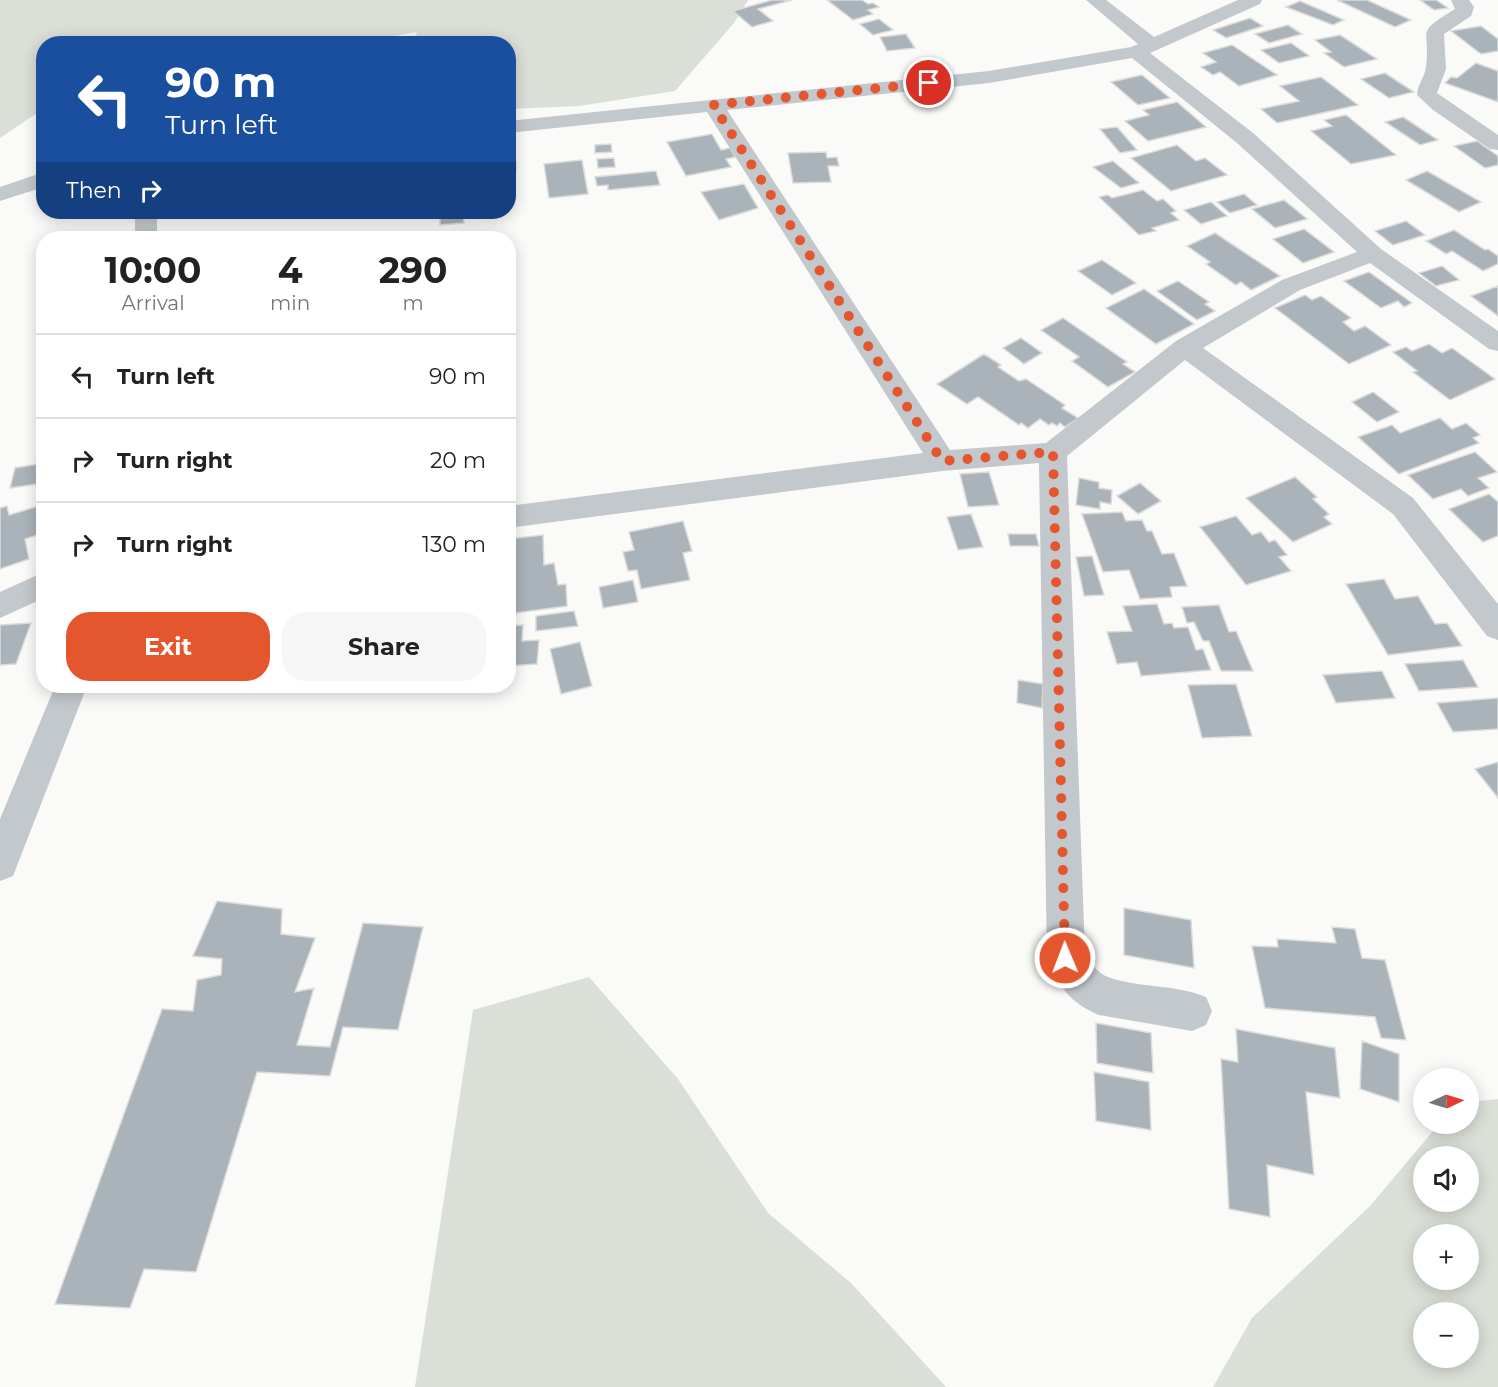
<!DOCTYPE html>
<meta charset="utf-8">
<style>
body{margin:0;font-family:Montserrat,sans-serif;background:#f6f6f6;color:#222;height:100vh;display:flex;flex-direction:column;font-size:22px;white-space:nowrap}
*{box-sizing:border-box;margin:0}
p{font-size:20px;color:#767676}
.icon{flex:none;width:33px;height:33px;fill:none;stroke:currentColor;stroke-width:2;stroke-linecap:round;stroke-linejoin:round}
.map{position:relative;flex:1;overflow:hidden}
.panel{position:absolute;left:36px;top:231px;width:480px;height:462px;display:flex;flex-direction:column;background:#fff;border-radius:24px;box-shadow:0 3px 15px #0003}
.panel>*{flex:none}
.banner{position:absolute;left:36px;top:36px;width:480px;height:183px;border-radius:24px;box-shadow:0 3px 15px #0003;background:#1a4fa0;color:#fff;overflow:hidden}
.needle{width:39px;rotate:86deg}
.buttons{position:absolute;left:1413px;top:1068px;display:grid;gap:12px}
.buttons a{display:grid;place-items:center;width:66px;height:66px;border-radius:50%;background:#fff;box-shadow:0 3px 15px #0003;font-size:30px}
.pin{position:absolute;display:grid;place-items:center;width:51px;height:51px;color:#fff;margin:-26px;border:3px solid #fff;border-radius:50%;box-shadow:0 2px 6px #0007}
.me{position:absolute;width:66px;margin:-33px;rotate:359deg;stroke-linejoin:round;filter:drop-shadow(0 0 4px #0008)}
.turn{display:flex;align-items:center;gap:21px;height:126px;padding:0 30px;font-size:27px}
.turn .icon{width:78px;height:78px;stroke-width:2.5}
.turn b{display:block;font-size:42px;line-height:51px}
.then{display:flex;align-items:center;height:57px;padding:0 30px;background:#0003;gap:12px;font-size:22px}
.eta{display:flex;justify-content:space-evenly;align-items:center;height:102px;text-align:center}
.eta b{font-size:36px;font-weight:700;line-height:42px}
.cta{display:flex;gap:12px;margin-top:auto;padding:12px 30px}
.cta a{flex:1;height:69px;border-radius:24px;background:#e4572e;color:#fff;font-size:24px;font-weight:700;line-height:69px;text-align:center}
.cta a+a{background:#f6f6f6;color:#222}
ul{padding:0;list-style:none}
li{display:flex;align-items:center;gap:18px;height:84px;padding:0 30px;border-top:2px solid #e0e0e0}
li div{flex:1}
li b{display:block;font-size:22px}
li em{font-style:normal}
.map>svg:first-child{display:block}
.green{fill:#dadfd7;fill-rule:evenodd}
.building{fill:#aab3b9;stroke:#dcdcda;stroke-width:1.5}
.lines{fill:none;stroke-linecap:round;stroke-linejoin:round}
.minor{fill:#c3c8cc;fill-rule:evenodd}
.route{stroke:#e4572e;stroke-width:10;stroke-dasharray:0 18}
</style>
<div class="map">
<svg width="1498" height="1387" viewBox="0 0 1498 1387">
<rect width="100%" height="100%" fill="#fafaf8"/>
<path class="green" d="M 0,0 L 748,0 L 734,23 L 675,91 L 579,106 L 509,109 L 508,44 L 412,43 L 417,32 L 350,44 L 44,44 L 43,109 L 0,138 Z
M 589,977 L 678,1079 L 768,1213 L 851,1283 L 946,1387 L 415,1387 L 473,1010 Z
M 1498,1099 L 1498,1387 L 1213,1387 L 1252,1318 L 1370,1206 L 1439,1124 L 1468,1124 L 1469,1102 ZM 1424,1156 L 1468,1156 L 1468,1202 L 1424,1202 ZM 1424,1234 L 1468,1234 L 1468,1280 L 1424,1280 ZM 1424,1312 L 1468,1312 L 1468,1358 L 1424,1358 Z"/>
<path class="building" d="M 772,0 L 792,0 L 758,9 L 773,21 L 752,27 L 733,11 Z
M 827,0 L 862,0 L 868,4 L 873,3 L 879,7 L 868,10 L 873,14 L 853,20 Z
M 1337,0 L 1367,0 L 1411,20 L 1395,27 Z
M 1420,0 L 1436,0 L 1448,8 L 1434,10 Z
M 1300,1 L 1344,20 L 1333,25 L 1286,7 Z
M 1250,18 L 1263,26 L 1226,38 L 1213,30 Z
M 879,19 L 893,30 L 873,35 L 860,24 Z
M 1288,25 L 1302,34 L 1269,43 L 1255,34 Z
M 1481,26 L 1498,39 L 1498,51 L 1481,54 L 1451,31 Z
M 906,34 L 915,48 L 887,51 L 880,37 Z
M 1340,35 L 1377,59 L 1344,67 L 1324,53 L 1331,52 L 1315,40 Z
M 1291,43 L 1309,56 L 1279,63 L 1261,50 Z
M 1232,45 L 1277,75 L 1239,86 L 1220,72 L 1213,75 L 1201,67 L 1216,62 L 1203,53 Z
M 1476,63 L 1498,71 L 1498,102 L 1445,83 L 1451,77 L 1457,78 Z
M 1385,73 L 1414,92 L 1389,98 L 1361,79 Z
M 1142,75 L 1170,98 L 1138,105 L 1111,82 Z
M 1321,77 L 1358,105 L 1277,123 L 1261,109 L 1299,101 L 1280,86 Z
M 515,89 L 514,111 L 508,111 L 508,90 Z
M 1177,102 L 1206,127 L 1148,141 L 1125,121 L 1149,115 L 1143,110 Z
M 1346,115 L 1396,155 L 1351,164 L 1311,131 L 1332,126 L 1324,120 Z
M 1403,117 L 1438,140 L 1420,145 L 1385,122 Z
M 1117,127 L 1137,150 L 1120,153 L 1100,129 Z
M 712,134 L 721,150 L 730,148 L 735,157 L 726,159 L 731,167 L 686,176 L 667,142 Z
M 1477,141 L 1498,156 L 1498,165 L 1485,168 L 1454,146 Z
M 611,144 L 612,152 L 595,153 L 595,145 Z
M 1177,145 L 1196,161 L 1205,158 L 1227,175 L 1171,191 L 1131,158 Z
M 508,151 L 515,151 L 516,171 L 508,171 Z
M 826,152 L 827,158 L 837,157 L 839,166 L 828,166 L 831,182 L 793,183 L 788,153 Z
M 614,158 L 615,167 L 598,168 L 597,159 Z
M 582,160 L 588,194 L 549,198 L 544,164 Z
M 1113,161 L 1139,183 L 1121,188 L 1093,167 Z
M 656,171 L 660,185 L 608,190 L 608,185 L 597,186 L 595,177 Z
M 1427,171 L 1481,202 L 1459,212 L 1406,180 Z
M 744,184 L 758,208 L 719,220 L 701,192 Z
M 1143,190 L 1157,201 L 1163,199 L 1176,211 L 1171,213 L 1179,220 L 1152,228 L 1156,231 L 1139,235 L 1099,197 L 1108,195 L 1112,198 Z
M 1244,194 L 1257,205 L 1230,213 L 1217,202 Z
M 1284,200 L 1307,219 L 1275,228 L 1252,209 Z
M 1211,202 L 1227,216 L 1201,224 L 1184,210 Z
M 454,212 L 485,212 L 486,214 L 463,216 L 464,223 L 440,225 L 440,213 Z
M 1406,221 L 1425,235 L 1393,245 L 1375,231 Z
M 1304,229 L 1334,252 L 1303,263 L 1273,239 Z
M 1454,230 L 1485,250 L 1488,249 L 1498,256 L 1498,264 L 1483,271 L 1452,251 L 1446,254 L 1426,241 Z
M 483,233 L 484,238 L 435,238 Z
M 1215,233 L 1280,276 L 1251,290 L 1241,282 L 1236,285 L 1206,264 L 1210,262 L 1187,246 Z
M 1102,260 L 1136,283 L 1112,295 L 1078,271 Z
M 1442,266 L 1459,280 L 1436,286 L 1419,273 Z
M 1369,272 L 1412,303 L 1404,307 L 1398,301 L 1381,308 L 1344,281 Z
M 1178,281 L 1209,302 L 1205,304 L 1215,311 L 1197,320 L 1157,291 Z
M 1498,286 L 1498,316 L 1471,296 Z
M 1144,289 L 1194,324 L 1156,344 L 1106,308 Z
M 1305,295 L 1312,300 L 1321,296 L 1351,318 L 1343,322 L 1354,331 L 1365,326 L 1391,345 L 1349,364 L 1275,308 Z
M 1063,318 L 1127,362 L 1123,364 L 1135,372 L 1108,387 L 1072,361 L 1079,357 L 1041,330 Z
M 1021,338 L 1042,353 L 1024,364 L 1003,348 Z
M 1429,344 L 1442,353 L 1452,348 L 1495,379 L 1450,400 L 1413,372 L 1417,371 L 1393,352 L 1406,347 L 1412,351 Z
M 984,354 L 1001,365 L 998,367 L 1019,381 L 1026,379 L 1065,405 L 1062,408 L 1078,418 L 1065,427 L 1060,423 L 1057,426 L 1052,423 L 1049,425 L 1040,419 L 1028,428 L 1021,423 L 1019,425 L 978,397 L 967,404 L 937,384 Z
M 1373,392 L 1399,412 L 1377,422 L 1352,402 Z
M 1440,418 L 1452,429 L 1466,423 L 1480,435 L 1473,438 L 1479,443 L 1399,474 L 1358,437 L 1392,425 L 1400,433 Z
M 1475,452 L 1497,472 L 1478,478 L 1489,488 L 1468,496 L 1461,489 L 1433,499 L 1408,475 Z
M 44,463 L 44,483 L 10,488 L 15,468 Z
M 989,472 L 999,505 L 968,507 L 960,474 Z
M 1295,477 L 1317,497 L 1313,499 L 1329,514 L 1324,517 L 1332,524 L 1293,542 L 1246,498 Z
M 1079,478 L 1099,482 L 1099,488 L 1112,490 L 1111,504 L 1100,502 L 1100,509 L 1076,505 Z
M 1140,483 L 1161,501 L 1138,514 L 1117,496 Z
M 1489,494 L 1498,502 L 1498,536 L 1483,542 L 1449,509 Z
M 42,505 L 44,533 L 25,539 L 29,559 L 0,569 L 0,508 L 7,506 L 9,515 Z
M 1122,512 L 1126,521 L 1142,520 L 1147,531 L 1152,531 L 1162,554 L 1174,553 L 1187,586 L 1170,587 L 1172,597 L 1140,599 L 1129,570 L 1103,572 L 1082,514 Z
M 971,514 L 983,547 L 958,550 L 947,517 Z
M 1236,516 L 1252,535 L 1261,532 L 1269,542 L 1275,540 L 1287,555 L 1279,557 L 1291,571 L 1246,585 L 1200,527 Z
M 683,521 L 692,551 L 683,553 L 690,580 L 641,589 L 637,570 L 628,571 L 623,552 L 634,550 L 629,532 Z
M 1008,534 L 1036,534 L 1039,546 L 1010,546 Z
M 543,535 L 544,565 L 554,563 L 558,585 L 566,584 L 567,606 L 508,614 L 508,539 Z
M 1092,556 L 1104,595 L 1084,596 L 1076,557 Z
M 1384,579 L 1395,599 L 1418,596 L 1435,624 L 1447,623 L 1462,646 L 1388,655 L 1346,584 Z
M 633,580 L 638,602 L 603,608 L 599,587 Z
M 1157,604 L 1164,624 L 1172,623 L 1174,628 L 1188,627 L 1196,650 L 1203,649 L 1211,670 L 1141,676 L 1137,662 L 1117,664 L 1107,632 L 1132,631 L 1123,606 Z
M 1219,605 L 1229,632 L 1236,631 L 1253,671 L 1221,671 L 1209,641 L 1203,641 L 1194,622 L 1187,623 L 1182,607 Z
M 574,611 L 578,626 L 536,631 L 536,616 Z
M 31,623 L 16,664 L 0,665 L 0,625 Z
M 523,625 L 522,641 L 539,640 L 537,664 L 508,666 L 508,626 Z
M 580,642 L 592,686 L 561,694 L 550,649 Z
M 1463,660 L 1478,687 L 1419,691 L 1405,664 Z
M 1382,671 L 1395,698 L 1336,703 L 1323,675 Z
M 1018,680 L 1043,684 L 1042,708 L 1017,703 Z
M 1236,684 L 1252,736 L 1202,738 L 1188,685 Z
M 1498,698 L 1498,729 L 1453,732 L 1437,703 Z
M 1498,762 L 1498,798 L 1475,769 Z
M 217,901 L 282,909 L 281,934 L 315,938 L 295,992 L 314,988 L 297,1045 L 330,1047 L 363,923 L 423,927 L 398,1030 L 343,1027 L 330,1076 L 257,1072 L 196,1272 L 144,1269 L 130,1308 L 55,1304 L 162,1009 L 193,1011 L 197,980 L 221,975 L 222,959 L 193,956 Z
M 1124,908 L 1191,920 L 1194,968 L 1124,955 Z
M 1332,927 L 1355,929 L 1362,958 L 1385,960 L 1406,1040 L 1381,1038 L 1375,1017 L 1265,1008 L 1252,946 L 1278,947 L 1277,939 L 1336,943 Z
M 1096,1023 L 1151,1033 L 1153,1073 L 1097,1063 Z
M 1236,1029 L 1335,1048 L 1340,1098 L 1306,1092 L 1314,1175 L 1267,1165 L 1270,1217 L 1229,1209 L 1221,1059 L 1238,1062 Z
M 1362,1041 L 1399,1054 L 1399,1102 L 1360,1089 Z
M 1094,1072 L 1149,1082 L 1151,1130 L 1096,1121 Z"/>
<g class="lines">
<path class="minor" d="M 1086,0 L 1106,0 L 1154,37 L 1238,0 L 1262,0 L 1260,4 L 1150,53 L 1253,133 L 1381,249 L 1498,331 L 1498,351 L 1489,349 L 1370,263 L 1300,290 L 1203,348 L 1413,498 L 1498,604 L 1498,640 L 1487,636 L 1393,514 L 1185,360 L 1067,456 L 1085,954 C 1091,963 1097,973 1108,977 C 1138,988 1174,984 1206,997 L 1212,1011 L 1206,1025 L 1192,1031 L 1099,1015 C 1069,1002 1059,987 1047,958 L 1039,463 L 942,471 L 508,528 L 508,506 L 923,453 L 707,112 L 508,133 L 508,121 L 989,71 L 1131,47 L 1138,44 ZM 1132,58 L 1237,143 L 1357,252 L 1282,280 L 1176,341 L 1046,443 L 950,450 L 727,110 L 989,83 Z
M 1451,0 L 1469,0 L 1474,7 L 1471,16 L 1444,34 L 1446,69 L 1437,93 L 1498,135 L 1498,150 L 1490,149 L 1433,110 L 1417,95 C 1417,85 1425,77 1426,67 C 1431,27 1413,35 1455,9 Z
M 44,172 L 44,187 L 0,201 L 0,187 Z
M 135,212 L 157,212 L 157,238 L 135,238 Z
M 44,572 L 44,598 L 0,618 L 0,592 Z
M 55,686 L 87,686 L 13,876 L 0,881 L 0,819 Z"/>
</g>
<g class="lines">
<path class="route" d="M 929,83 L 713,105 L 942,461 L 1053,452 L 1065,958"/>
</g>
</svg>
<div class="buttons">
<a><svg class="needle" viewBox="-14 -14 28 28"><path d="M0-13l5 13h-10z" fill="#e53935"/><path d="M0 13l5-13h-10z" fill="#767676"/></svg></a>
<a><svg class="icon" aria-label="sound" viewBox="0 0 24 24"><path d="M4 9h4l5-4v14l-5-4H4zM17 9q2 3 0 6"/></svg></a>
<a>+</a>
<a>−</a>
</div>
<div class="pin" style="left:929px;top:83px;background:#d93025"><svg class="icon" aria-label="arrive" viewBox="0 0 24 24"><path d="M6 21V4h12l-3 4 3 4H6"/></svg></div>
<svg class="me" style="left:1065px;top:958px" viewBox="-20 -20 40 40"><circle r="17" fill="#e4572e" stroke="#fff" stroke-width="3"/><path d="M0-11L8 9 0 5-8 9z" fill="#fff"/></svg>
<div class="banner">
<div class="turn"><svg class="icon" aria-label="left" viewBox="0 0 24 24"><path d="M17 20v-9H6M10 6l-5 5 5 5"/></svg><div><b>90 m</b>Turn left</div></div>
<div class="then">Then<svg class="icon" aria-label="right" viewBox="0 0 24 24"><path d="M7 20v-9h11M14 6l5 5-5 5"/></svg></div>
</div>
<section class="panel">
<div class="eta">
<div><b>10:00</b><p>Arrival</p></div>
<div><b>4</b><p>min</p></div>
<div><b>290</b><p>m</p></div>
</div>
<ul>
<li><svg class="icon" aria-label="left" viewBox="0 0 24 24"><path d="M17 20v-9H6M10 6l-5 5 5 5"/></svg><div><b>Turn left</b></div><em>90 m</em></li>
<li><svg class="icon" aria-label="right" viewBox="0 0 24 24"><path d="M7 20v-9h11M14 6l5 5-5 5"/></svg><div><b>Turn right</b></div><em>20 m</em></li>
<li><svg class="icon" aria-label="right" viewBox="0 0 24 24"><path d="M7 20v-9h11M14 6l5 5-5 5"/></svg><div><b>Turn right</b></div><em>130 m</em></li>
</ul>
<div class="cta"><a>Exit</a><a>Share</a></div>
</section>
</div>
